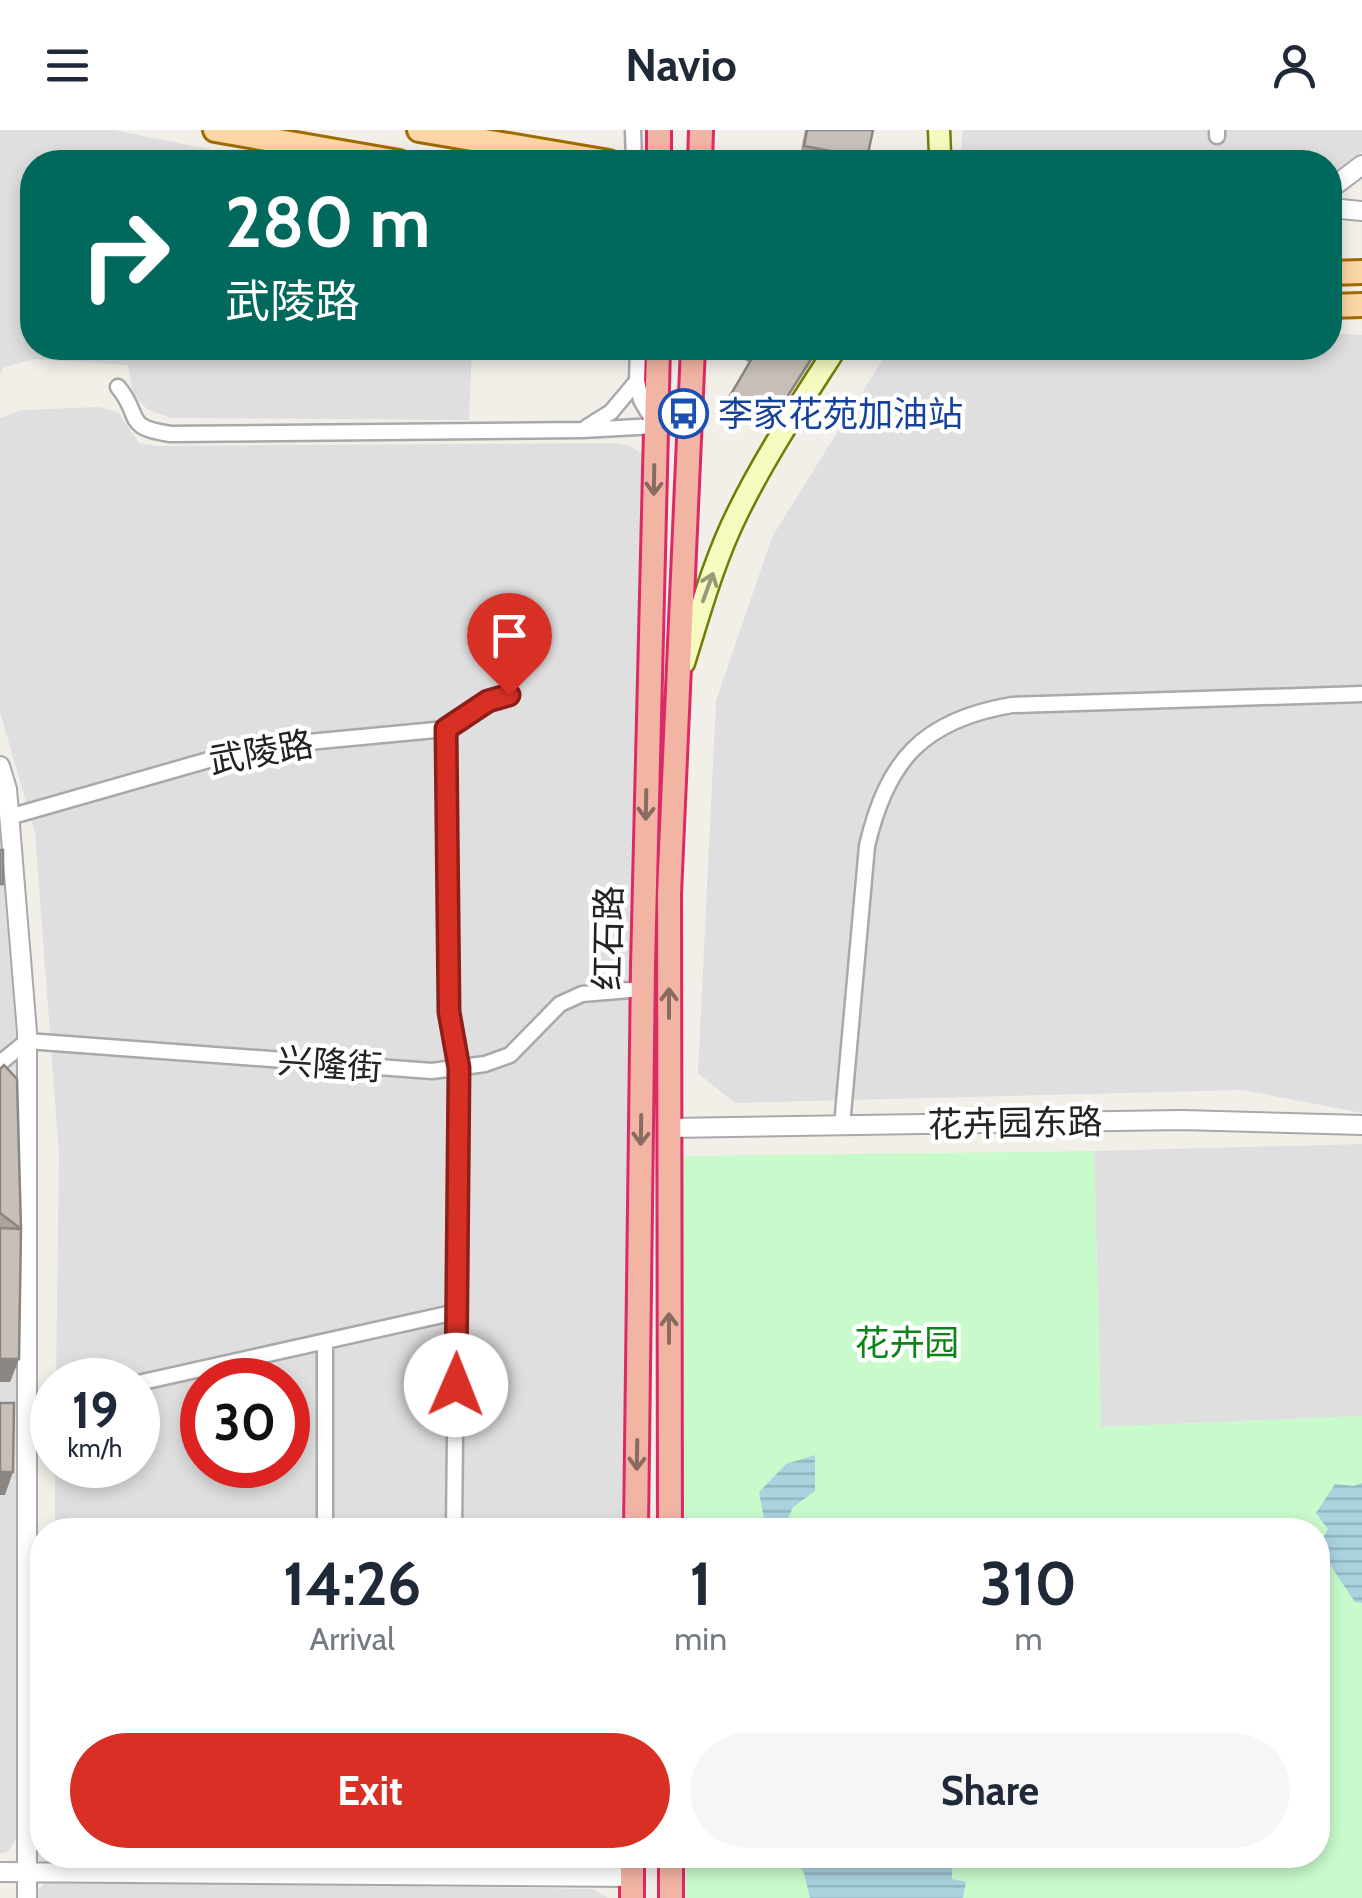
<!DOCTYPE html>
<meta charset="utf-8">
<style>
body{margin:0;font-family:Cabin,"Noto Sans SC",sans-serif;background:#f6f6f7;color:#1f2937;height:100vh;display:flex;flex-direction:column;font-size:38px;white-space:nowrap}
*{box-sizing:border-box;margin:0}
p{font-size:32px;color:#747a83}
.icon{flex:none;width:55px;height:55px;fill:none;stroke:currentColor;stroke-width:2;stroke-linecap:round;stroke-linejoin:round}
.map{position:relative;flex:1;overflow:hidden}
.sheet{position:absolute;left:30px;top:1388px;width:1300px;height:350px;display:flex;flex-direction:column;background:#fff;border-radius:40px;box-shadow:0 5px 15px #0003}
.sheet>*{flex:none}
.top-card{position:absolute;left:20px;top:20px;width:1322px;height:210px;border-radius:40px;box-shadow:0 5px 15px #0003;background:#00695c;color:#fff;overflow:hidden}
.speed{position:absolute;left:30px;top:1228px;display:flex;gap:20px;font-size:50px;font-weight:700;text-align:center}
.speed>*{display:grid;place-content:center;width:130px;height:130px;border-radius:50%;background:#fff;box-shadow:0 5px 15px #0003;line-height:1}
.speed small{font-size:25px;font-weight:400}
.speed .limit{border:15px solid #d22;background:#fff;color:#111}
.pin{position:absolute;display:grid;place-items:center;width:85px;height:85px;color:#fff;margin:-102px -42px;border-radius:50% 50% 50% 0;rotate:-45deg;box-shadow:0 0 10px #0007}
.pin .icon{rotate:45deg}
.me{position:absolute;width:110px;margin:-55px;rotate:1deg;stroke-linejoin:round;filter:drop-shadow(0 0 8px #0008)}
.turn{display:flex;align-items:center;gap:35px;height:210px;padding:0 40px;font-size:45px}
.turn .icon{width:130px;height:130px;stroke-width:2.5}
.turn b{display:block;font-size:70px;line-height:85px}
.eta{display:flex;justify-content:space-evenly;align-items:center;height:170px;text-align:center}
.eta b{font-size:60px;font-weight:800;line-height:70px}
.primary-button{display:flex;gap:20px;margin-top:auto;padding:20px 40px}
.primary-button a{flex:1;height:115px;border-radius:60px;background:#d93025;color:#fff;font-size:40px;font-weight:800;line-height:115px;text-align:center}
.primary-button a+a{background:#f6f6f7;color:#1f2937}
header{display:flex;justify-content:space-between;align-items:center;height:130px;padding:0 40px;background:#fff;font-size:45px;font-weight:800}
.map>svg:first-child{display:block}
.residential{fill:#e0dfdf;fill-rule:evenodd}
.park{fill:#c8facc}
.water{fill:url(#water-rules)}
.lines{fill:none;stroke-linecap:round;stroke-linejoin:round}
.minor-casing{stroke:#a9a9a9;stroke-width:19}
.tertiary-casing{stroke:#a9a9a9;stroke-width:22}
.secondary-casing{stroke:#707d05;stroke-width:25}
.primary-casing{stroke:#a06b00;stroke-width:28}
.trunk-casing{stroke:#dc2a67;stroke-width:28}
.minor{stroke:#fff;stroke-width:14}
.tertiary{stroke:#fff;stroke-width:18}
.secondary{stroke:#f7fabf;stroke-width:20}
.primary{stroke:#fcd6a4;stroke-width:22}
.trunk{stroke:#f2b4a3;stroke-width:22}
.wall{fill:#aba49e}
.shaded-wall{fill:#8b8681}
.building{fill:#c7bfb8;stroke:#8b8681;stroke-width:2.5}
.oneway{stroke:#8a6b62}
.oneway2{stroke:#979978}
.route-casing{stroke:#8d1f18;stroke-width:25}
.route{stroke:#d93025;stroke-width:18}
.labels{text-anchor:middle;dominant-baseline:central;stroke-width:9;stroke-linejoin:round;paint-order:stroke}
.transit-label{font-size:35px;fill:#164399;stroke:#fff;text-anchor:start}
.street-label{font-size:35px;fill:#222;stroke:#fff}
.park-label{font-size:35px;fill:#0c8416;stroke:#fff}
</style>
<header><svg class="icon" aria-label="menu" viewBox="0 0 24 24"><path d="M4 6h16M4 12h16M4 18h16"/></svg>Navio<svg class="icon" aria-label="person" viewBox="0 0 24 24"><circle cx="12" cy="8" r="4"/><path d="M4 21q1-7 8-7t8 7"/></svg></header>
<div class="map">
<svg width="1362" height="1768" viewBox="0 0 1362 1768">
<defs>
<pattern id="water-rules" width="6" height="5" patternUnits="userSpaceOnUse" patternTransform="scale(2.5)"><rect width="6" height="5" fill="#aad3df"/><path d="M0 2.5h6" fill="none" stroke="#92b5bf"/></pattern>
</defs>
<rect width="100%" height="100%" fill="#f2efe9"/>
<path class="residential" d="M 0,0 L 114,0 L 272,32 L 32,32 L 32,218 L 472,218 L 469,290 L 170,288 L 147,279 L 133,264 L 128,235 L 32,229 L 3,238 L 0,245 Z
M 963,0 L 1362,0 L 1362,22 L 1330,45 L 1330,32 L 960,32 Z
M 1330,203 L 1362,205 L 1362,983 L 1243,960 L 735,973 L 698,943 L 716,571 L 772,407 L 890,218 L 1330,218 Z
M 99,277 L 118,282 L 139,313 L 158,316 L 616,313 L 630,316 L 643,324 L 622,1400 L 55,1400 L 55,1335 L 138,1335 L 138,1250 L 56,1250 L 59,1024 L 35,703 L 0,582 L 0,288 L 21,280 ZM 202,1250 L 288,1250 L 288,1335 L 202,1335 Z
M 0,670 L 17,902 L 18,1706 L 9,1721 L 0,1724 Z
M 1362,1014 L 1362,1286 L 1101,1297 L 1094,1021 Z
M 99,1725 L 609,1725 L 590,1734 L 148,1732 L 108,1730 Z
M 59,1750 L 593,1759 L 608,1768 L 37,1768 L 37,1761 L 45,1753 Z"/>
<path class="park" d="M 1094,1021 L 1101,1297 L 1362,1286 L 1362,1768 L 686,1768 L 686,1725 L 1318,1725 L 1318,1400 L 684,1400 L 683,1026 Z"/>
<path class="water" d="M 815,1325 L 815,1361 L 793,1377 L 783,1400 L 766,1400 L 759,1362 L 786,1334 Z
M 1362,1353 L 1362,1473 L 1355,1472 L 1318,1417 L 1328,1399 L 1316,1383 L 1335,1354 L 1354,1356 Z
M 793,1725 L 938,1725 L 939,1729 L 952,1729 L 952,1749 L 966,1752 L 963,1768 L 810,1768 L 804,1743 Z"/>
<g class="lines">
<defs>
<path id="minor" d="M 633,0 L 634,32
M 1217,6 L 1217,0
M 118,257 C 143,287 122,297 171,304 L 582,300 L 656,296 L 641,270 L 637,251
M 587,297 L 611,282 L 637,251 L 638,218
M 446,599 L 449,882 L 459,937 L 454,1400
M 9,687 L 212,629 L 298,613 L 446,599 L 488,571 L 509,565
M 0,933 L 27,911 L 432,941 L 485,934 L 510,925 L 560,874 L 582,864 L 642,859
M 842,995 L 867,716 C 887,630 923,590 1012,575 L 1362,564
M 138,1253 L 456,1182
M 27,1278 L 52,1272
M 325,1400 L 325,1212
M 27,1435 L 42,1434
M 325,1725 L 325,1744"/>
<path id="tertiary" d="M 1330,59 L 1362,35
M 1330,78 L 1362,81
M 0,636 L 7,659 L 27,902 L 27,1768
M 669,998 L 1182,990 L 1362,995
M 0,1742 L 632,1747"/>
<path id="secondary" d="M 938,32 L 940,24 L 939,0
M 684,533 C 700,482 714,430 738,382 C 766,325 802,271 836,218"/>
<path id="primary" d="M 215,0 L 399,32
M 419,0 L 609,32
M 1330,143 L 1362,142
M 1330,176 L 1362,175"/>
<path id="trunk" d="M 659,32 L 659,0
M 700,32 L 701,0
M 636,1400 L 643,836 L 658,218
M 670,1400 L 669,764 L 693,218
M 671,1725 L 671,1768
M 632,1768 L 632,1725"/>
</defs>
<use href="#minor" class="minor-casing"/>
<use href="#tertiary" class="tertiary-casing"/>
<use href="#secondary" class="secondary-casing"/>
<use href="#primary" class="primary-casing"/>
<use href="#trunk" class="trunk-casing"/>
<use href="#minor" class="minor"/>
<use href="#tertiary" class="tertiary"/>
<use href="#secondary" class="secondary"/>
<use href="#primary" class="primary"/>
<use href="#trunk" class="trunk"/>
</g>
<path class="wall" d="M 805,0 L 873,0 L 866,32 L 839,32 L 800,25 Z
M 724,218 L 819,218 L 766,302 L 725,278 L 728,269 L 750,233 Z
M 0,939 L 21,1099 L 19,1229 L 10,1252 L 0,1252 Z"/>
<path class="shaded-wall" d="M 818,218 L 819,218 L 818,221 L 766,302 L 770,294 Z
M 0,1229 L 19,1229 L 10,1252 L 0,1252 Z
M 0,1342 L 13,1342 L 5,1365 L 0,1365 Z"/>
<path class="building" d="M 807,0 L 873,0 L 867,28 L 804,16 Z
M 742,218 L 818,218 L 770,294 L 728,269 L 754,225 Z
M 0,720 L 3,720 L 3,754 L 0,754 Z
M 4,935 L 17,949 L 21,1099 L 0,1083 L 0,939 Z
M 0,1098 L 21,1099 L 19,1229 L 0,1229 Z
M 0,1273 L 14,1273 L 13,1342 L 0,1342 Z"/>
<defs><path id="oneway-shaft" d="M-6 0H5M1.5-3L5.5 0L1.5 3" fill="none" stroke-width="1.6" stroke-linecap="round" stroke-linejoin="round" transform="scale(2.5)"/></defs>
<g class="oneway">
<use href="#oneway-shaft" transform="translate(654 350) rotate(91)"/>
<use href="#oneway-shaft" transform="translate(646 675) rotate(91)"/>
<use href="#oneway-shaft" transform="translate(669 873) rotate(-90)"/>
<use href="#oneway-shaft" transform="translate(641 1000) rotate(91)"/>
<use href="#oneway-shaft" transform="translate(669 1198) rotate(-90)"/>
<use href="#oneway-shaft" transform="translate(637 1325) rotate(91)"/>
</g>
<use class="oneway2" href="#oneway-shaft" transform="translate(708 457) rotate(-70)"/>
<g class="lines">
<defs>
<path id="route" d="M 456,1255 L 459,938 L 449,882 L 446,599 L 488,571 L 509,565"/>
</defs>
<use href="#route" class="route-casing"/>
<use href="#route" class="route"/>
</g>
<defs>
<symbol id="bus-ring" viewBox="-11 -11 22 22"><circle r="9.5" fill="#fff" stroke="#1a4fb4" stroke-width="1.5"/><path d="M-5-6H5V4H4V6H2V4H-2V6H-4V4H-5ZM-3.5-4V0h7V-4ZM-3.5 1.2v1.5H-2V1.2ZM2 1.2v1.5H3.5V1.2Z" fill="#1a4fb4"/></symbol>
</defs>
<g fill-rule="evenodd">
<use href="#bus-ring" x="656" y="256" width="55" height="55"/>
</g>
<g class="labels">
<g class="transit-label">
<text x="718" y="283">李家花苑加油站</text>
</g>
<g class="street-label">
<text transform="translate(261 622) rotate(-10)">武陵路</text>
<text transform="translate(608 808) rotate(-89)">红石路</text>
<text transform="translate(330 934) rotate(4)">兴隆街</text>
<text transform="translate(1015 993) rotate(-1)">花卉园东路</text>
</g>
<g class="park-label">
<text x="907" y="1212">花卉园</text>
</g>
</g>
</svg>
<div class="speed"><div>19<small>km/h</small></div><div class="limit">30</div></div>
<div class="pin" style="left:509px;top:565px;background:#d93025"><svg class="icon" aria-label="arrive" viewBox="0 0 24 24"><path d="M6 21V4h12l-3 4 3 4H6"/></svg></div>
<svg class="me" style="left:456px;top:1255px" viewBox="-20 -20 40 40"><circle r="19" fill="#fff"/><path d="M0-13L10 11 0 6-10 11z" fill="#d93025"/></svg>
<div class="top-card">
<div class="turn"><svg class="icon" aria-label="right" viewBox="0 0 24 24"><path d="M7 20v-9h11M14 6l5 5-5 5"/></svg><div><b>280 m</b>武陵路</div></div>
</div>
<section class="sheet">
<div class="eta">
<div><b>14:26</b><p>Arrival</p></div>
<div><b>1</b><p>min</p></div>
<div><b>310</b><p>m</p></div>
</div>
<div class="primary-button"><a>Exit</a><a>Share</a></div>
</section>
</div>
